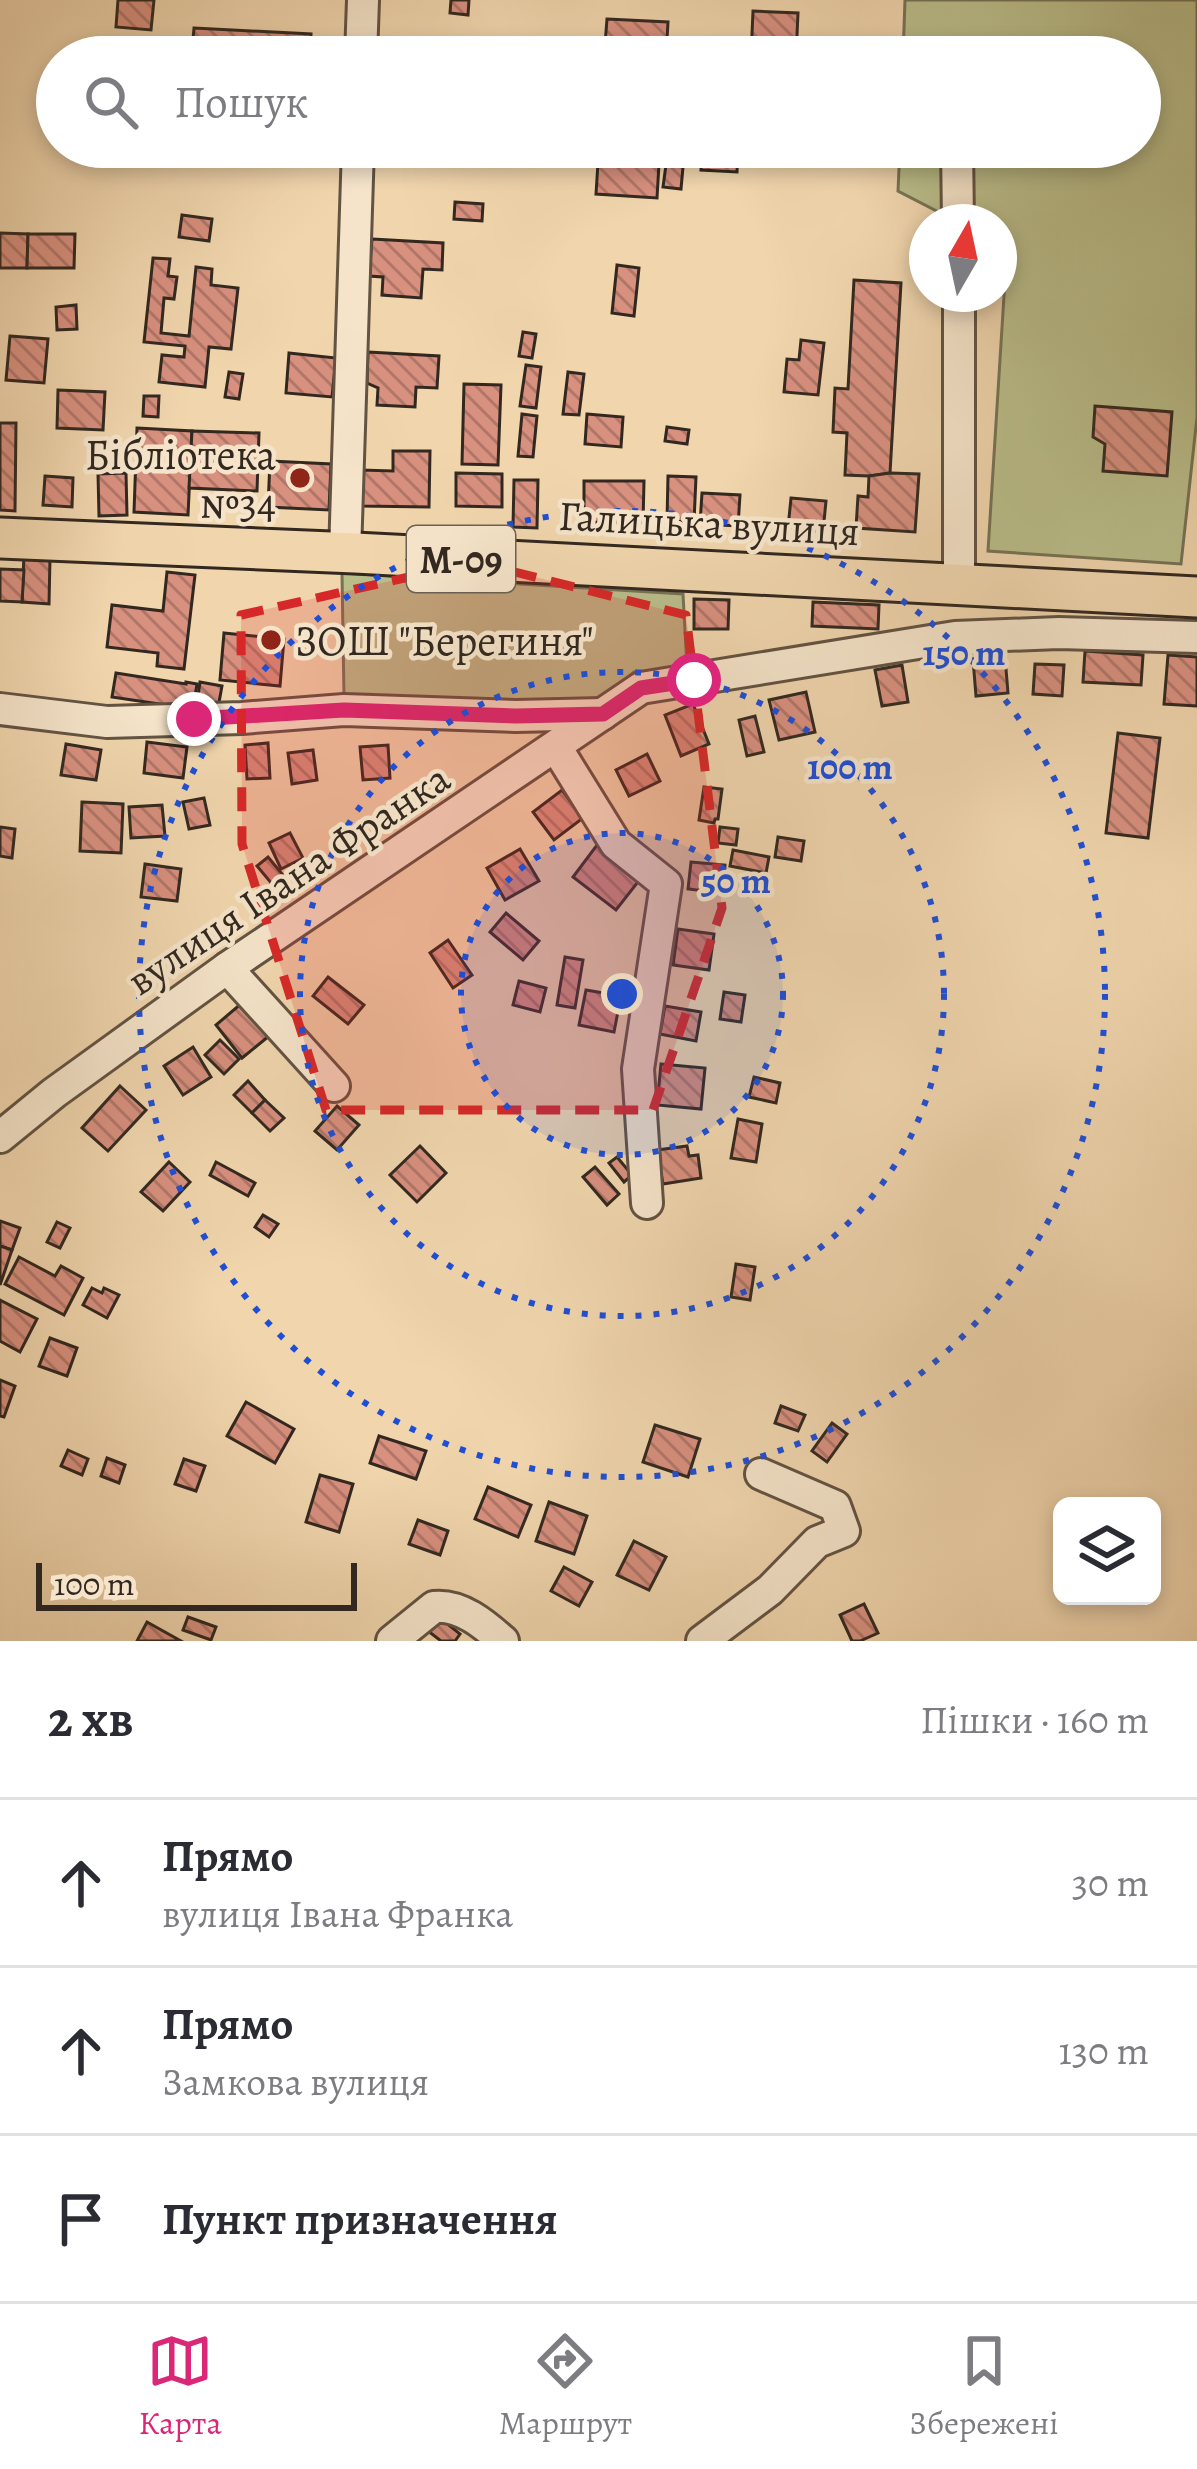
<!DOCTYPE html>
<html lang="uk">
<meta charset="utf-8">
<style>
:root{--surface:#fff;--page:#f2f2f3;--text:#2b2b33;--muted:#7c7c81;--line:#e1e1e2;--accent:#db2777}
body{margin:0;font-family:Alegreya,serif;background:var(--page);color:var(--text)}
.controls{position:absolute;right:36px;bottom:36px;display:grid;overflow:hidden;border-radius:18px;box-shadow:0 6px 18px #0003}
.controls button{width:108px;height:108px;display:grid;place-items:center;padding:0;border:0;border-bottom:3px solid var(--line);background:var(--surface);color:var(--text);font:60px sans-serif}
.compass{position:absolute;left:909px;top:204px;width:108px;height:108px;border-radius:50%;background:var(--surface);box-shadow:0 6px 18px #0003;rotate:9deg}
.scale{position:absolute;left:36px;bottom:30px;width:321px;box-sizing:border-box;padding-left:12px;border:6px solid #322820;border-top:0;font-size:33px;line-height:42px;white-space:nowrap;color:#322820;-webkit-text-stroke:9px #f5e4ca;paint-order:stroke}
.stop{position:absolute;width:36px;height:36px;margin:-27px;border:9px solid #db2777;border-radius:50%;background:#fff}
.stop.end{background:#db2777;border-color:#fff;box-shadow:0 3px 12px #0008}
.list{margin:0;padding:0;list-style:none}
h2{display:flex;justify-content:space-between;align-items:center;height:156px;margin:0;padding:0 48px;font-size:51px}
h2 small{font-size:39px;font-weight:400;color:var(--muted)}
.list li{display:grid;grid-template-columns:78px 1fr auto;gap:36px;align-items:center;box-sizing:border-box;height:168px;padding:0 48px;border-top:3px solid var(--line)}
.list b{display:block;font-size:45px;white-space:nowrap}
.list p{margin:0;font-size:39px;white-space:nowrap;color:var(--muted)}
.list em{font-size:39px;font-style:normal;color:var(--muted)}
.icon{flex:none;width:66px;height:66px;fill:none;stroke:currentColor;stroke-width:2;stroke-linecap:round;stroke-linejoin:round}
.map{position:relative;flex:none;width:1197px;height:1641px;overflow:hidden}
.search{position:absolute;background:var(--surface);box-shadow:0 6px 18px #0003;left:36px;right:36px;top:36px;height:132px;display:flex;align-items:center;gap:30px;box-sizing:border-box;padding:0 42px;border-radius:66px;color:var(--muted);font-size:45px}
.sheet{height:660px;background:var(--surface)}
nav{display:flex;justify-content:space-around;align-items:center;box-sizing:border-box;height:168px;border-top:3px solid var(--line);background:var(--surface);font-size:33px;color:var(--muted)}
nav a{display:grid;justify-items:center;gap:6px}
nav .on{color:var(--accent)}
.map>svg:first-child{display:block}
</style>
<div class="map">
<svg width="1197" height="1641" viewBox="0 0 1197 1641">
<defs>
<pattern id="building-back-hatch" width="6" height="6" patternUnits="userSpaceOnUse" patternTransform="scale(3)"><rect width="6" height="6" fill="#d8907f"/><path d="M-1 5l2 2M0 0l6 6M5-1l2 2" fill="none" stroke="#b07668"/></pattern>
</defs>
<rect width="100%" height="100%" fill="#f0d5ad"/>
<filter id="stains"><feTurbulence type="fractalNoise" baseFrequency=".00167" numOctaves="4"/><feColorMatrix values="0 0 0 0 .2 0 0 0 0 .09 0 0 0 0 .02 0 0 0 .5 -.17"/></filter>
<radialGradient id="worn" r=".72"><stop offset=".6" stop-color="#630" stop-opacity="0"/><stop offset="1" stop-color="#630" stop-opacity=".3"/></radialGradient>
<g fill="#b9bd8a" stroke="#767255" stroke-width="3">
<path d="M905 0H1197V417L1181 564 988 551 1007 248 999 244V222H958L898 191 900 147H1140V57H903Z"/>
<path d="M342 573 683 594 687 668 634 672 599 704 344 697Z"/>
</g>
<g fill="url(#building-back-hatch)" stroke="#322820" stroke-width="3">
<path d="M118 0H154L151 30 116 27Z"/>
<path d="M451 0H469L468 15 450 13Z"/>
<path d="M753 11 798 13 796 57H751Z"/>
<path d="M607 19 668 22 666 57H604Z"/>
<path d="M194 28 311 34 310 56 192 50Z"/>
<path d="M449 147H505L504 158 449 156Z"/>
<path d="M599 147H660L657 198 596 194Z"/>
<path d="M702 147H738L737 172 701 170Z"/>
<path d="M666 165 683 167 681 189 663 187Z"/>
<path d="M455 202 483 204 482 221 454 219Z"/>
<path d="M182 215 212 219 209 241 179 237Z"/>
<path d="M0 233 28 234 27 268H0Z"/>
<path d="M28 234H75L74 268H27Z"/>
<path d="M372 239 443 243 442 270 423 269 421 298 382 295 383 277 369 276Z"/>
<path d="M153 258 170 259 168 276 177 277 174 299 164 298 161 333 189 336 196 267 212 269 211 285 238 288 231 349 209 347 205 387 159 382 162 355 184 357 185 346 144 342Z"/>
<path d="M617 265 639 268 634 316 612 313Z"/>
<path d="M854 280 901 283 890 473 869 476 845 475 847 433 833 432 835 388 848 389Z"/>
<path d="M76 305 77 329 57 330 56 307Z"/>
<path d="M523 332 536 334 532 358 519 356Z"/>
<path d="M10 336 48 339 44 383 6 380Z"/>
<path d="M801 340 824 343 818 395 784 392 787 359 799 360Z"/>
<path d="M368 352 439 356 437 388 416 387 415 407 377 405 378 388 367 383Z"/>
<path d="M289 353 336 358 332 397 286 393Z"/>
<path d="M526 365 541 367 536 408 520 406Z"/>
<path d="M229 372 243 374 239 399 225 397Z"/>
<path d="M568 372 584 374 579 415 563 414Z"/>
<path d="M464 384 501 385 498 465 462 464Z"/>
<path d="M58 390 105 392 103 430 57 428Z"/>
<path d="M144 396H159L158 417 143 416Z"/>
<path d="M1095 406 1172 412 1167 476 1103 471 1105 444 1093 437Z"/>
<path d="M522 414 537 416 533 457 518 456Z"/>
<path d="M587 414 623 417 621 447 585 444Z"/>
<path d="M0 423H16L15 511 0 510Z"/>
<path d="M667 427 689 430 687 444 665 441Z"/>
<path d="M137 428 192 431 188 515 134 512Z"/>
<path d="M192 431 259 433 257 491 189 488Z"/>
<path d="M393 451H430L429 507 361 506V470L393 471Z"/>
<path d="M270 461 331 464 329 510 268 507Z"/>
<path d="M126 473 127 515 99 516 98 474Z"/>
<path d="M456 473 502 474V507L456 506Z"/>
<path d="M890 473 919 474 915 532 856 528 858 496 868 497 869 476Z"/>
<path d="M45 476 73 478 72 507 43 505Z"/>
<path d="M668 476 696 477 694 522 667 521Z"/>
<path d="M514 480H538L537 528 513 527Z"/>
<path d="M584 481H644L643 523 584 522Z"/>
<path d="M702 493 740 495 738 526 700 524Z"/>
<path d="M791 498 826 501 823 532 788 528Z"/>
<path d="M24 554 50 558 49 604 22 602Z"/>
<path d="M0 569 24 570 22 602 0 601Z"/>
<path d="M167 572 195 575 184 669 157 666 158 653 107 647 112 605 163 611Z"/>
<path d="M694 599 729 600 728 629H694Z"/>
<path d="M813 602 879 605 878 629 812 626Z"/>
<path d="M224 633 284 639 280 686 220 680Z"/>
<path d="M1085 651 1143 655 1141 685 1083 682Z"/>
<path d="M1168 655 1197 657V706L1164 704Z"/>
<path d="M1005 657 1008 693 976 696 973 659Z"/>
<path d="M1035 664 1064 665 1062 696 1033 694Z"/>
<path d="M902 665 908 702 882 706 875 670Z"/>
<path d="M116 673 186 684V682L197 684 193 709 112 697Z"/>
<path d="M200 682 222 686 217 713 196 710Z"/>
<path d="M806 692 815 732 779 740 769 700Z"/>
<path d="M693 704 709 744 681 756 665 715Z"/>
<path d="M755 716 764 752 747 756 739 720Z"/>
<path d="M1118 733 1160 738 1148 838 1106 833Z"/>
<path d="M147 742 187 747 183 778 144 773Z"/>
<path d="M268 743 270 778 247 779 245 745Z"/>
<path d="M66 744 101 750 96 780 61 775Z"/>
<path d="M388 745 390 778 363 780 360 747Z"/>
<path d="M313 750 317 780 292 784 288 753Z"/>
<path d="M647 754 660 781 629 796 616 770Z"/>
<path d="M704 787 722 789 718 819H715L714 823 699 820Z"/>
<path d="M562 790 583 818 554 840 533 812Z"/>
<path d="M204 798 210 825 189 829 183 802Z"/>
<path d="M82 802 123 804 121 853 80 851Z"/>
<path d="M162 805 165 836 131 838 129 807Z"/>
<path d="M0 827 15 829 12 858 0 856Z"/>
<path d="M720 827 738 829 736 845 718 843Z"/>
<path d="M290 833 303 858 281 869 269 843Z"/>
<path d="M778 837 804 841 801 861 775 857Z"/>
<path d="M597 845 641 878 616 910 573 877Z"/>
<path d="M520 849 539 881 505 900 487 868Z"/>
<path d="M733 850 769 857 766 873 730 866Z"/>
<path d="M268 857 283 875 272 884 257 866Z"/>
<path d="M691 862 725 865 723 893 688 889Z"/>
<path d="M145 864 181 869 177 901 141 897Z"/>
<path d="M506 913 539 941 523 960 490 932Z"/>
<path d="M678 929 714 934 709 970 673 965Z"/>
<path d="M448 940 472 975 453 988 430 953Z"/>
<path d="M565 957 583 960 575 1008 557 1005Z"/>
<path d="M328 977 364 1005 348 1024 313 996Z"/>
<path d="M519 981 546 988 540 1012 513 1005Z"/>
<path d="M586 990 621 996 614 1032 579 1025Z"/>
<path d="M724 992 745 995 741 1022 720 1019Z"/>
<path d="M242 1003 269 1036 242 1058 216 1025Z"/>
<path d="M665 1006 701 1012 696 1041 660 1034Z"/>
<path d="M220 1040 239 1059 224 1074 205 1055Z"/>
<path d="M193 1047 211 1077 183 1095 164 1066Z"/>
<path d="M661 1064 705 1068 701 1109 657 1105Z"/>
<path d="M754 1077 780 1083 776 1103 749 1097Z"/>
<path d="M248 1081 265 1100 252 1113 234 1095Z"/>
<path d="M120 1086 146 1110 108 1151 82 1128Z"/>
<path d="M265 1100 284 1118 270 1131 252 1113Z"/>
<path d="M337 1106 359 1125 337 1150 315 1131Z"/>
<path d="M738 1119 762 1124 756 1162 731 1158Z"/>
<path d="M420 1146 446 1173 417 1202 390 1175Z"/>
<path d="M687 1146 689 1156 698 1155 701 1178 663 1184 657 1150Z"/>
<path d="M617 1157 632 1175 624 1182 609 1163Z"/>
<path d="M169 1162 190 1182 163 1211 141 1192Z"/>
<path d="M216 1162 255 1183 248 1196 210 1175Z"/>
<path d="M595 1167 619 1194 607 1205 583 1177Z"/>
<path d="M263 1215 278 1224 269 1237 255 1227Z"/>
<path d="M0 1221 20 1228 12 1250 0 1246Z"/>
<path d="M57 1222 70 1228 60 1248 47 1242Z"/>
<path d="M0 1246 12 1250 0 1285Z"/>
<path d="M19 1257 55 1276 61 1266 83 1278 64 1315 5 1284Z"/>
<path d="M736 1264 755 1267 750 1300 731 1297Z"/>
<path d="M92 1288 102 1293 104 1288 119 1295 107 1318 83 1305Z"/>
<path d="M0 1300 37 1319 20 1352 0 1341Z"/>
<path d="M50 1338 77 1348 67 1376 39 1366Z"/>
<path d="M0 1380 15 1386 4 1417 0 1416Z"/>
<path d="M246 1402 294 1429 275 1463 227 1436Z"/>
<path d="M781 1406 805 1415 798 1431 775 1423Z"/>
<path d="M832 1423 847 1434 827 1462 812 1451Z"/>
<path d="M655 1425 700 1439 688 1477 643 1462Z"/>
<path d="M379 1436 426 1451 416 1479 370 1463Z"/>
<path d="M68 1450 88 1459 82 1475 61 1466Z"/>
<path d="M107 1458 125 1465 119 1483 101 1476Z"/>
<path d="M184 1459 205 1466 196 1491 175 1484Z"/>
<path d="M320 1475 353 1484 339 1532 306 1522Z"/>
<path d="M488 1487 531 1505 518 1537 475 1519Z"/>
<path d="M549 1502 587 1516 574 1554 536 1541Z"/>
<path d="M418 1520 448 1531 440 1555 409 1544Z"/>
<path d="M634 1541 666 1557 649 1590 617 1575Z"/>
<path d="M564 1567 592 1582 579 1606 551 1591Z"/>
<path d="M864 1604 878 1633 860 1641H852L840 1615Z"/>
<path d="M188 1617 216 1627 211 1640 183 1630Z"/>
<path d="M439 1617 460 1634 455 1641H441L428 1631Z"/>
<path d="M147 1622 181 1641H137Z"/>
</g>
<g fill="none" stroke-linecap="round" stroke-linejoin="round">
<g stroke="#625343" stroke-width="36">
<g id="minor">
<path d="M361 57 363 0"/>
<path d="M957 147 958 222"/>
<path d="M345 553 358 147"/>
<path d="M959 584V294"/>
<path d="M0 709 107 722 242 718 344 710 516 716 603 714"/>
<path d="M556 747 616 844 666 884 638 1069 647 1203"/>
<path d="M227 968 334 1086"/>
<path d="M0 1137 54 1093 227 968 641 688 955 637 1059 633 1197 637"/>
<path d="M392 1641 434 1607C460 1604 484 1624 503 1641"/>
<path d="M702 1641 770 1590 817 1542 844 1531 835 1506 761 1474"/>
</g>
</g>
<g stroke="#322820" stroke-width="45">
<path id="major" d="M0 538 355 553 1197 597"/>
</g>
<use href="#minor" stroke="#f5e4ca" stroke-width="30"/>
<use href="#major" stroke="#f0d5ad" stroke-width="39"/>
</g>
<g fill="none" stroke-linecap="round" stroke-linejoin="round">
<path stroke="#db2777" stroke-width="15" d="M194 719 344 710 516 716 603 714 641 688 694 680"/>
</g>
<path fill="#d62828" fill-opacity="0.2" stroke="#d62828" stroke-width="9" stroke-dasharray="24 15" stroke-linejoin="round" d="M475 562 686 615 722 908 653 1110H326L242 844 241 615Z"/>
<circle cx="622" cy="994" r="161" fill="#1d4ed8" fill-opacity=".12"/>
<g fill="none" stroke="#1d4ed8" stroke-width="6" stroke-dasharray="6 12">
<circle cx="622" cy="994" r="161"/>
<circle cx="622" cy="994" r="322"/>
<circle cx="622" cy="994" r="483"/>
</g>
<g fill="#8f2418" stroke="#f5e4ca" stroke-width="4.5">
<circle cx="300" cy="478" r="12"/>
<circle cx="271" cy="640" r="12"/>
</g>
<g text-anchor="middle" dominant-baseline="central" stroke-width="9" stroke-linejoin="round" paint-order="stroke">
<rect fill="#f5e4ca" stroke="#6c6053" stroke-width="3" x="407" y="526" width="108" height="66" rx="9"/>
<g font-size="39" font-weight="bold" fill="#322820">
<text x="461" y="559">М-09</text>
</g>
<g font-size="42" fill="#322820" stroke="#f5e4ca" text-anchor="end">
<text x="276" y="454">Бібліотека<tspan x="276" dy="48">№34</tspan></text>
<text x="295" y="640" text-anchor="start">ЗОШ "Берегиня"</text>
</g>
<g font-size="42" fill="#322820" stroke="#f5e4ca">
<text transform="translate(709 523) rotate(3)">Галицька вулиця</text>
<text transform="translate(288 879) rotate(-34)">вулиця Івана Франка</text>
</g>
</g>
<circle cx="622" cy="994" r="18" fill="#1d4ed8" stroke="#f5e4ca" stroke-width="6"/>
<g font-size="36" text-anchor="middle" font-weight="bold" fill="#1d4ed8" stroke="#f5e4ca" stroke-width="9" stroke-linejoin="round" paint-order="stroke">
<text x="964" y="665">150 m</text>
<text x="850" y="779">100 m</text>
<text x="736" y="893">50 m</text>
</g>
<rect width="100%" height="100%" filter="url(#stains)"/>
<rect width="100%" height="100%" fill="url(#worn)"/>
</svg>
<div class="controls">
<button><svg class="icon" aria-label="layers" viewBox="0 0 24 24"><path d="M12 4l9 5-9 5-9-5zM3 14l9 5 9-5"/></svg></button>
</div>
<svg class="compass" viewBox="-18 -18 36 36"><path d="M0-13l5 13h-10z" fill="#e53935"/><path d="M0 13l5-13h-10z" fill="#7c7c81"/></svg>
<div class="scale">100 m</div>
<div class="stop" style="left:694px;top:680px"></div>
<div class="stop end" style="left:194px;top:719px"></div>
<div class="search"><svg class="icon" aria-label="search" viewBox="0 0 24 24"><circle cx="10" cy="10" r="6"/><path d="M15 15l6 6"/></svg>Пошук</div>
</div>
<section class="sheet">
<h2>2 хв<small>Пішки · 160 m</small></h2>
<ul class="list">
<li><svg class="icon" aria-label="ahead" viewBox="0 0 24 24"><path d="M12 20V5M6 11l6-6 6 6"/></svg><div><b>Прямо</b><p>вулиця Івана Франка</p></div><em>30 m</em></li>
<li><svg class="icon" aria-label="ahead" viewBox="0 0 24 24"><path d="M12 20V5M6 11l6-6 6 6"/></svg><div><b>Прямо</b><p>Замкова вулиця</p></div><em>130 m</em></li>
<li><svg class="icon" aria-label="arrive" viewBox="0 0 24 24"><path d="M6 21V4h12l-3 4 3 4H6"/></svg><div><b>Пункт призначення</b></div></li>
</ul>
</section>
<nav>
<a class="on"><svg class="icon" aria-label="map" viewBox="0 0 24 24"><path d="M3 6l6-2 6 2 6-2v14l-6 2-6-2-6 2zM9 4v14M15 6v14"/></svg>Карта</a>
<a><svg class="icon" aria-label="directions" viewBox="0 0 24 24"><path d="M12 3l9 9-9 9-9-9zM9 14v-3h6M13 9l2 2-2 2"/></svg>Маршрут</a>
<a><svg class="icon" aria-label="saved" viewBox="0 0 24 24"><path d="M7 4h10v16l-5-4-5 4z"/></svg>Збережені</a>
</nav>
